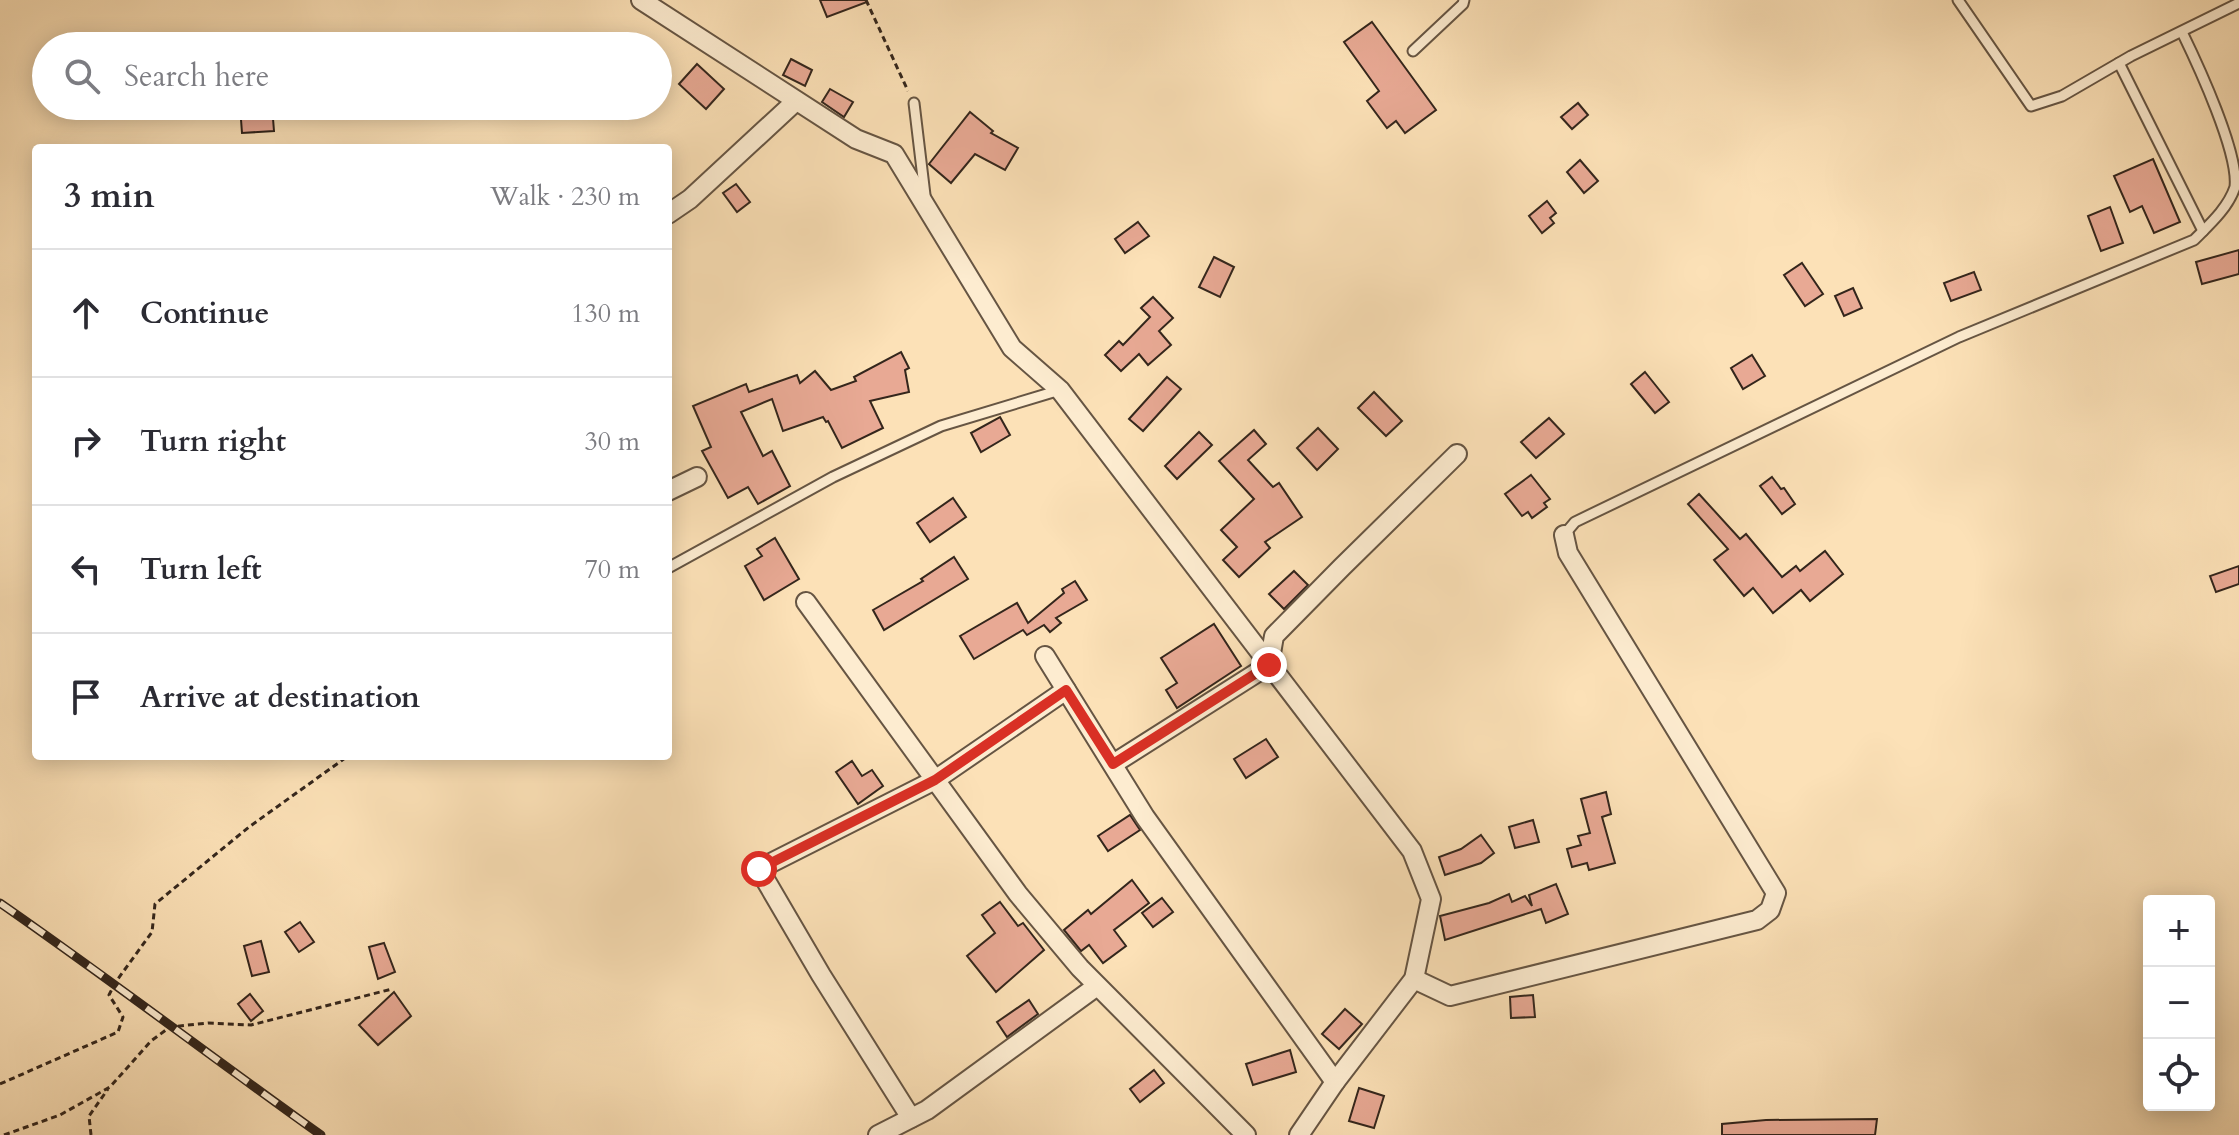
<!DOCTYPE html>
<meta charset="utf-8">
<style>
:root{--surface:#fff;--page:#f7f7f7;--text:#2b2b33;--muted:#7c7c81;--line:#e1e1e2}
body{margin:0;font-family:Cardo,serif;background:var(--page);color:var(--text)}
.controls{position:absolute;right:24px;bottom:24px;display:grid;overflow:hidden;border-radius:8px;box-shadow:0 4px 20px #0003}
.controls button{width:72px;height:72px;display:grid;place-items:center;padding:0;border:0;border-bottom:2px solid var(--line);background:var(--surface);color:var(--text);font:40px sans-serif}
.stop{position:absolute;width:24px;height:24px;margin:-18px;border:6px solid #d93025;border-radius:50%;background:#fff}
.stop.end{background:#d93025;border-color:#fff;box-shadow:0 2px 8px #0008}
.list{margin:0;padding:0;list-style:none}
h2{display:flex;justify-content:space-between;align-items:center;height:104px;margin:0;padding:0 32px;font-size:34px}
h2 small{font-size:26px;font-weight:400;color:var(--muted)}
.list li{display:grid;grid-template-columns:52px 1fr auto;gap:24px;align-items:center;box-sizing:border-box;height:128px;padding:0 32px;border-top:2px solid var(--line)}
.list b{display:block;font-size:30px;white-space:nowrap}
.list em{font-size:26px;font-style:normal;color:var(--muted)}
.icon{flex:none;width:44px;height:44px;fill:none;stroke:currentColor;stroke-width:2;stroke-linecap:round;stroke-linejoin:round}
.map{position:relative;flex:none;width:2239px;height:1135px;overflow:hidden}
.search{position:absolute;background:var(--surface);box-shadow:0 4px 20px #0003;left:32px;top:32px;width:640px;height:88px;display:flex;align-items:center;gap:20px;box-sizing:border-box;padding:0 28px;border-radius:44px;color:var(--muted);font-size:30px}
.panel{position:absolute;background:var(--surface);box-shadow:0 4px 20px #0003;left:32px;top:144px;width:640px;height:616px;border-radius:8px}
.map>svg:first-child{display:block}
</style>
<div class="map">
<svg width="2239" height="1135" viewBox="0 0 2239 1135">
<rect width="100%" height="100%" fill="#fce1b7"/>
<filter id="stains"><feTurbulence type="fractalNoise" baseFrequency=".0025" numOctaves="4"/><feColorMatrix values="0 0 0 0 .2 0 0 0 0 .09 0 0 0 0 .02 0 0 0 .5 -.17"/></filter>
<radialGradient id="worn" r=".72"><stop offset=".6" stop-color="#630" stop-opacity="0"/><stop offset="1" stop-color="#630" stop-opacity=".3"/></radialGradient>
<g fill="#e8a994" stroke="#34261c" stroke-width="2">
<path d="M820 0H866L867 2 827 17Z"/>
<path d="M1372 22 1436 110 1405 133 1396 121 1387 128 1367 101 1379 91 1344 42Z"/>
<path d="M791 59 812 70 805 86 783 75Z"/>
<path d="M697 64 724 89 706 109 679 84Z"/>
<path d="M830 89 853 102 844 117 822 102Z"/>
<path d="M1578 103 1588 115 1572 129 1561 117Z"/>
<path d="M240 106H272L274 131 242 133Z"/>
<path d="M970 112 993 131 991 133 1018 148 1005 170 975 154 951 183 929 164Z"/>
<path d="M2153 159 2180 222 2154 233 2142 206 2130 212 2114 176Z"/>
<path d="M1580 160 1598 181 1584 193 1567 172Z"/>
<path d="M736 184 750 202 737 212 723 193Z"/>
<path d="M1547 201 1556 213 1550 218 1554 223 1542 233 1529 216Z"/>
<path d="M2110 207 2123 243 2101 251 2088 216Z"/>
<path d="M1138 222 1149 236 1125 253 1115 239Z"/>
<path d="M2239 250V274L2202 284 2196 262Z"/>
<path d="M1214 257 1234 267 1220 297 1199 287Z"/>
<path d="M1802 263 1823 294 1805 306 1784 275Z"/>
<path d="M1974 272 1981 290 1951 301 1944 283Z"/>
<path d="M1853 288 1862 308 1844 316 1835 296Z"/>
<path d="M1153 297 1173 318 1159 331 1171 345 1148 365 1139 354 1121 371 1105 355 1119 341 1123 345 1150 317 1141 308Z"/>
<path d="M901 352 909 368 905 370 909 392 870 401 883 428 842 448 828 421 826 422 823 417 783 431 772 399 741 412 763 456 772 451 790 486 758 504 748 487 728 498 702 451 711 447 693 406 746 384 749 392 797 375 800 383 815 371 831 390 856 381 854 377Z"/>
<path d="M1752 355 1765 376 1743 389 1731 368Z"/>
<path d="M1645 372 1669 402 1655 413 1631 384Z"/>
<path d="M1167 377 1181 389 1143 431 1129 419Z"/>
<path d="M1374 392 1402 421 1386 436 1358 408Z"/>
<path d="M1000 417 1010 435 981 452 971 433Z"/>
<path d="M1549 418 1564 434 1536 458 1521 442Z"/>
<path d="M1318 428 1338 449 1317 470 1297 448Z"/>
<path d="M1254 430 1266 444 1248 460 1273 487 1279 483 1302 517 1265 542 1270 548 1239 577 1223 560 1237 547 1221 530 1254 499 1219 461Z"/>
<path d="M1199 432 1212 445 1177 479 1165 466Z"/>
<path d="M1531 475 1550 499 1544 503 1547 507 1532 518 1528 512 1522 516 1505 494Z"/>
<path d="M1772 477 1781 489 1784 488 1795 504 1782 514 1760 486Z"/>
<path d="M1699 494 1740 539 1746 534 1782 577 1796 566 1800 571 1825 551 1843 574 1810 601 1801 590 1773 613 1753 588 1744 596 1714 560 1728 549 1688 504Z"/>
<path d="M953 498 966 517 930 542 917 523Z"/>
<path d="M775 538 799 579 764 600 745 566 762 556 757 549Z"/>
<path d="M954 557 968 579 884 630 873 610 923 581 921 579Z"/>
<path d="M2239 566V584L2216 592 2210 576Z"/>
<path d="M1294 571 1308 585 1284 609 1269 594Z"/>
<path d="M1075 581 1087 600 1056 618 1061 623 1050 632 1044 625 1027 635 1023 630 974 659 960 636 1017 603 1028 623 1064 593 1062 589Z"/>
<path d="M1214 624 1241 666 1177 708 1166 690 1177 683 1161 658Z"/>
<path d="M1266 739 1278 757 1246 778 1234 759Z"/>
<path d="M852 761 862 776 872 770 883 786 858 804 836 772Z"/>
<path d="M1606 792 1611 814 1602 817 1615 863 1589 870 1587 863 1572 867 1567 849 1581 845 1578 836 1590 833 1581 799Z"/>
<path d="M1130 815 1140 830 1108 851 1098 836Z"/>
<path d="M1533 820 1539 842 1515 848 1509 827Z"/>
<path d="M1481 835 1494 853 1481 863 1445 875 1439 857 1461 849Z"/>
<path d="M1132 880 1149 903 1114 930 1126 946 1103 963 1089 945 1081 951 1064 930 1088 910 1091 914Z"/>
<path d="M1556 884 1568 914 1546 923 1541 909 1445 940 1440 916 1489 903 1509 894 1512 902 1525 896 1532 906 1529 895Z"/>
<path d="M1162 898 1173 912 1153 927 1142 913Z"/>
<path d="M1000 902 1018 926 1023 923 1044 950 996 992 967 956 995 933 982 915Z"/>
<path d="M300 922 314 942 299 952 285 932Z"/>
<path d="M261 941 269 972 252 976 244 946Z"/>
<path d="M384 943 395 972 378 979 369 947Z"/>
<path d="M394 992 411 1016 378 1045 359 1025Z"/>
<path d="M250 994 263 1011 251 1021 238 1004Z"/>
<path d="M1533 995 1535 1017 1511 1018 1510 997Z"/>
<path d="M1029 1000 1038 1014 1007 1037 997 1022Z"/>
<path d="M1345 1009 1362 1024 1339 1049 1322 1034Z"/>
<path d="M1290 1050 1296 1072 1253 1085 1246 1064Z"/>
<path d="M1154 1070 1164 1083 1140 1102 1130 1089Z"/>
<path d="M1359 1088 1384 1096 1374 1128 1349 1121Z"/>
<path d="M1877 1119 1875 1135H1722V1124L1766 1120Z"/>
</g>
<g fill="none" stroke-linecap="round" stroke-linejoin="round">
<g stroke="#665543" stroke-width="13">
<g id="service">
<path d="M1958 0 2031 106 2062 96 2131 56 2239 3"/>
<path d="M1413 51 1463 4 1464 0"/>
<path d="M2119 63 2203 231"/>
<path d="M914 103 925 195"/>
<path d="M1564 535 1575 522 1959 337 2194 240C2210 224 2228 208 2235 187 2239 153 2198 65 2182 32"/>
<path d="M668 568 833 477 941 426 1060 390"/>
</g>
</g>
<g stroke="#665543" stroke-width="22">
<g id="minor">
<path d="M641 0 856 139 894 154 1012 348 1060 390 1412 851 1431 899 1414 979 1335 1082 1299 1135"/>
<path d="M668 214 690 199 796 101"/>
<path d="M668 491 697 477"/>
<path d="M806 602 1018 894 1080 968 1246 1135"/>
<path d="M1045 656 1145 817 1335 1082"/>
<path d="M1113 764 1269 665 1274 636 1342 567 1457 454"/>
<path d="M1414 979 1450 996 1757 920 1770 910 1776 893 1568 553 1564 535"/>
<path d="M911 1118 821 975 759 869 935 780 1066 690"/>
<path d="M878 1135 927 1110 1097 986"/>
</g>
</g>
<g stroke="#34261c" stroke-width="3" stroke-dasharray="6 4" stroke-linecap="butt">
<path d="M866 0 908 91"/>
<path d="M0 1084 118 1032 123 1017 109 995 115 983 152 932 155 904 249 827 348 756"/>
<path d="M4 1135 60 1115 110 1087 151 1041 170 1027 208 1023 251 1025 392 989"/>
<path d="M91 1135 89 1116 108 1089"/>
</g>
<use href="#service" stroke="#fdecd0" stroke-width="9"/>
<use href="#minor" stroke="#fdecd0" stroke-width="18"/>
<g stroke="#34261c" stroke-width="9">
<path id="rail" d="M0 903C108 978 213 1058 321 1135"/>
</g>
<use href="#rail" stroke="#fdecd0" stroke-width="6" stroke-dasharray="18" stroke-linecap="butt"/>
</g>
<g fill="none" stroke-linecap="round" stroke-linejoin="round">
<path stroke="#d93025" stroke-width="10" d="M759 869 935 780 1066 690 1113 764 1269 665"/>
</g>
<rect width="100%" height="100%" filter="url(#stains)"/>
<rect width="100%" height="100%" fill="url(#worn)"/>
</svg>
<div class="controls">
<button>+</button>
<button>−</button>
<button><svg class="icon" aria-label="locate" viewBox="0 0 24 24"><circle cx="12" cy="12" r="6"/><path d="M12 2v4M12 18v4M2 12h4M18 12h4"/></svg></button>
</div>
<div class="stop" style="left:759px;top:869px"></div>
<div class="stop end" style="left:1269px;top:665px"></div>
<div class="search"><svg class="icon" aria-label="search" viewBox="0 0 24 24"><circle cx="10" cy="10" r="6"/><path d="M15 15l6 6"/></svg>Search here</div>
<section class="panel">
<h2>3 min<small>Walk · 230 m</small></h2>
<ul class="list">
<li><svg class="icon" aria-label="ahead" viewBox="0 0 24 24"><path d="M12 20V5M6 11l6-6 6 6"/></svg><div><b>Continue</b></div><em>130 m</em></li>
<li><svg class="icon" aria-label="right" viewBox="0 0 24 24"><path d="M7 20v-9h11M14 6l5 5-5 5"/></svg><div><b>Turn right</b></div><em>30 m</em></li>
<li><svg class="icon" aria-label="left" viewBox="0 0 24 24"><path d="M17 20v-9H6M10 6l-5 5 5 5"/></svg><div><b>Turn left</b></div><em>70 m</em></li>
<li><svg class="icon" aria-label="arrive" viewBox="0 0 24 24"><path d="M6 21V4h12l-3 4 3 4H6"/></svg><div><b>Arrive at destination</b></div></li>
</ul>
</section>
</div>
